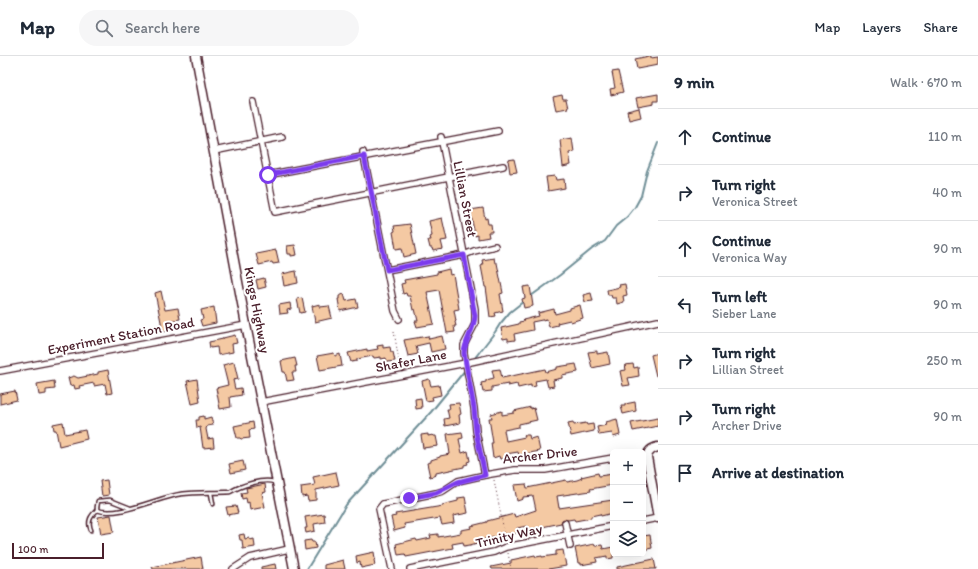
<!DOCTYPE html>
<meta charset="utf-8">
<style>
:root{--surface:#fff;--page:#f6f6f7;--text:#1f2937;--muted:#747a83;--line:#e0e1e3}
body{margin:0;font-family:Itim,sans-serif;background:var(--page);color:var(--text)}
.controls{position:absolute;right:12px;bottom:12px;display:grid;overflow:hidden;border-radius:6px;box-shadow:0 4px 16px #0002}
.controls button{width:36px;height:36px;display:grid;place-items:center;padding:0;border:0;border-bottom:1px solid var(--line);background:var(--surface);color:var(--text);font:20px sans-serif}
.scale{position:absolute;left:12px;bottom:10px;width:92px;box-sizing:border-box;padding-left:4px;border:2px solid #4a1f2b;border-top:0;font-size:11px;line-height:14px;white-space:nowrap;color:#4a1f2b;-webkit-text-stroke:3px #fff;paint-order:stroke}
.stop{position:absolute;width:12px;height:12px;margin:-9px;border:3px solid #7c3aed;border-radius:50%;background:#fff}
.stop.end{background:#7c3aed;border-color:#fff;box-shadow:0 1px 4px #0008}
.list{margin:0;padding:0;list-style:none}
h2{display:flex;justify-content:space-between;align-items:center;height:52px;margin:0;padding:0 16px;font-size:17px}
h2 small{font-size:13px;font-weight:400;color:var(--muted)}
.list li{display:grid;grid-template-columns:26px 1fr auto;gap:12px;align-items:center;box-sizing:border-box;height:56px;padding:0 16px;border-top:1px solid var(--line)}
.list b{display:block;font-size:15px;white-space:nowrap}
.list p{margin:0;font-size:13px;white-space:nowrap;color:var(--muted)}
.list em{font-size:13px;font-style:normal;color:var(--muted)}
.icon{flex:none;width:22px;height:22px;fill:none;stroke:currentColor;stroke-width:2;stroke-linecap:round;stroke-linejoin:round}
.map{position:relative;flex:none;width:658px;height:513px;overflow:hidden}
header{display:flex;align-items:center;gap:24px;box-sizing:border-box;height:56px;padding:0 20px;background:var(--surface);border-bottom:1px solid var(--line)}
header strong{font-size:19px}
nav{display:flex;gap:22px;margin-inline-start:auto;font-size:14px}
.search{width:280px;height:36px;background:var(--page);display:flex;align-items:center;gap:10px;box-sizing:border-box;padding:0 14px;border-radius:22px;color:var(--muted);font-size:15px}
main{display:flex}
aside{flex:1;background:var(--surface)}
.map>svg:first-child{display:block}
</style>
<header>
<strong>Map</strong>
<div class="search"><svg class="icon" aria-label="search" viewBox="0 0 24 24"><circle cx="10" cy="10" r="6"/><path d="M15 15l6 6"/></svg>Search here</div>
<nav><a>Map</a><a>Layers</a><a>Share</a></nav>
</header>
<main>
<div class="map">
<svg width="658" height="513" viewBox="0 0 658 513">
<rect width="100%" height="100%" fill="#fff"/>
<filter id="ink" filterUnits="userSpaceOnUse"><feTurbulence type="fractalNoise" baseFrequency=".025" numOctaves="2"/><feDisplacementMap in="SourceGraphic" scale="8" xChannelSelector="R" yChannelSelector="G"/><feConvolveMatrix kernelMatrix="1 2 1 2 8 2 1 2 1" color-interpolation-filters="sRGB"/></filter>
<g filter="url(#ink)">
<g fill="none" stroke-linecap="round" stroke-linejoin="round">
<g stroke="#6f8f97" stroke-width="2">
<path d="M531 240 560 219 592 193 605 185 616 170 627 161 635 151 641 140 647 115 658 87"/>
<path d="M474 303 495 276 500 268 510 256 524 245"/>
<path d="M307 513 346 449 431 356 466 313"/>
</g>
</g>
<g fill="#f4c9a3" stroke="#4a1f2b">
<path d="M649 0H651V2L658 1V9L637 13 635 3Z"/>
<path d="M618 15 623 36 611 39 610 33 615 32 612 16Z"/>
<path d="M658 38V45H654V48L638 51 636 42Z"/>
<path d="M562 39 563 43H566L568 52 556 54 553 41Z"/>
<path d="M639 52 641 61 629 64 627 55Z"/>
<path d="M572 82 574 96 569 97 571 109 563 111 560 84Z"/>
<path d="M514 103 517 116 510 117 508 104Z"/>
<path d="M555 120 556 124 564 123 565 132 548 135 546 121Z"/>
<path d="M483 152 485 163 487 162 488 168H491L492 176H488L489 181 478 183V179L475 180 470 154Z"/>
<path d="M442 162 447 184 441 185 443 193 433 195 432 192H430L428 184H431L430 181 432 180 429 165Z"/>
<path d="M410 168 416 198 404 201 402 192 396 193 393 176 395 175 394 170Z"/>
<path d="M295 189 297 199 291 200V198H288L287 190Z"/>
<path d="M276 194 279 207 273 208 272 206 259 209 256 198Z"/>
<path d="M494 202 495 207H497L503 237 500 238 503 255 495 257 496 260 490 261 486 231H485L481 210 483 209 482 204Z"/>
<path d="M449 213 450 219 453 218 459 253 454 254 456 265 455 266 456 270H454L455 276 447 277 439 234 427 236 434 268 417 271 415 265H418L415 253 413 254 410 240H407L406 237 403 238 401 228 405 227 404 224 437 218V216Z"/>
<path d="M296 215 298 227 284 230 282 218Z"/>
<path d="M264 222 266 231 258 233 256 224Z"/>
<path d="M625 228 627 239 623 240 624 246 617 248 616 242H612L611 239H608L607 234 620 231 619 229Z"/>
<path d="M530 230 533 250 524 252 522 243 525 242 523 231Z"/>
<path d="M161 235 165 254 178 252 180 263 167 265 168 275 162 276 161 266 155 237Z"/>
<path d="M591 237 593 245 585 246 583 239Z"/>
<path d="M344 238 346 245 356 243 358 251 340 255 338 243H339V240Z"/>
<path d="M302 242 305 256 300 257 297 243Z"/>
<path d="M290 247 291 253 287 254 288 257 280 258 279 249Z"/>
<path d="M320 248V251L329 250 332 262 315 266 312 250Z"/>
<path d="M580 249 583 262 571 266 570 264 557 267 558 269 549 271 547 263 532 266 533 274 514 278 515 284 508 285V282L503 283 501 272 519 268V266L524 265 523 264 539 260 538 257 554 253 555 258 570 254V252Z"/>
<path d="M214 251 216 267 202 270 200 264 203 263 201 254Z"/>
<path d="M235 279 237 287 232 288 233 296 218 299 217 291 210 292 209 286 223 283V282Z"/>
<path d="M428 280 429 283 442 280 445 293 431 296 429 287 416 290 418 298 408 300 404 284Z"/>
<path d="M383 289V292L390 291 391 296H393L395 305 387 306 386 302 381 303V301L374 302 373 300 357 303V305L351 306 348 297 367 293V295L378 293 377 290Z"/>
<path d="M597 295V298L608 296 610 308 592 312 588 296Z"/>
<path d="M334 297 335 300 340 298 342 310 320 314 317 300Z"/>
<path d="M658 297V320H656L651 299Z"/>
<path d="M295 302 297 310H295L296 316H292L294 324 287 325 285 316H283L281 305Z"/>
<path d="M234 306 238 323 233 324 235 333 241 332 242 339 230 341 231 351 220 353 216 332 228 329 223 309Z"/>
<path d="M576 308 578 316 562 319V322L553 324 554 330 548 331 546 323 535 325 536 330 531 331V329L518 332 517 328 508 330V328L492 331V335L483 336 481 327 486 326V324L494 322 492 314 500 313 502 322 545 313 546 316 557 313V311Z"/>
<path d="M633 308 634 312 638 311 639 320 628 322 630 329 623 330 620 315 626 314 625 309Z"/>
<path d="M108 314 112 337 107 338 105 328 94 330V327L79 330 80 332 75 333 74 329 70 330 68 322 74 320 78 322 98 318V316Z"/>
<path d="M197 323 200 346 192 348 187 325Z"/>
<path d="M429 323 431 330 439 329 441 339 432 341 433 344 426 345 422 325Z"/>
<path d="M54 325 55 333 46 334V338L39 339 37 328Z"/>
<path d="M15 335 17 344 0 348V338Z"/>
<path d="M421 342 422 352 416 353 415 343Z"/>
<path d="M635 346 636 355 623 358 621 350H625V348Z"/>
<path d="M459 347 461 358 459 359 460 367 445 370 444 363 449 362 447 353H450L449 348Z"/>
<path d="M531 351V353L534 352 537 364 519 368V371L504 374 506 385 525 381 524 379H529L530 383 537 381 540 395 519 399 518 396 506 398V402L500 403 499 400 493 402 491 387H493L489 362H492L491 358 502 355V359L514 357V355Z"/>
<path d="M204 360V363L211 361 213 369 207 370 206 373 208 383 213 382 214 391 203 392 200 371 197 372 196 364H199V361Z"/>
<path d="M658 362V370L633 375 631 367Z"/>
<path d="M617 363 620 379 613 381 612 377 599 379 597 371 607 369 606 366Z"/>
<path d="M63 366 65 378 85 374 87 383 59 390 56 374H54L53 368Z"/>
<path d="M253 366 254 373 249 374 250 382 241 383 240 382H237L234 370Z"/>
<path d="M573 366 574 369 586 367 587 369 593 368 594 375 571 380 568 367Z"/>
<path d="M462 376 463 382 459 383 462 397 468 395 470 405 467 406 468 408 464 409V411L436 417V419L430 421 427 407 431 406V404L440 401V400L450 398 447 378Z"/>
<path d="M428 378V380L433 379 434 380H436L438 390 423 392 421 379Z"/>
<path d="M243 405 245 414 231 417 229 408Z"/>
<path d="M336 416 339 429 316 434V444L308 445 307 440 302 441 301 431 315 429 313 421Z"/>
<path d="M598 417 599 420 613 418V429L590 433 591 435 557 440 559 452 613 444V457L601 460 600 458 591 460V462L575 465 574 463 568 464 564 463 562 464 561 467 528 474 527 470 517 472 518 477 497 479V481L484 483V485L470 489 464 490 463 486 452 488 453 492 406 501 405 498 398 499 396 488 416 483 417 485 431 482 430 479 438 478V481L461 477V474L472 472 471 470 487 466V465L514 458 515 461 536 454 533 440 523 441V443L517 445 514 429 526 428 527 432 566 424 567 426 577 424 582 422 581 421Z"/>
<path d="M107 424 109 439 102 440 100 425Z"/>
<path d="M265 428 266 436 262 437 265 451 250 454 249 446 247 447 246 442 242 443 241 437 247 436 246 432Z"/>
<path d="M465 441 468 457 453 460 454 467 442 469 440 462 404 468 405 472 394 475 391 461 396 460 395 458 443 450 442 449 458 445V442Z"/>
<path d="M236 450 238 457 228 459 226 451Z"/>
<path d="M324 458 325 466 314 468 315 475 306 477 305 472H307L305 461Z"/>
<path d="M111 459 114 476 101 478 98 461Z"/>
<path d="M244 478 245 483 249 482 250 484 254 483 255 491 243 493 242 484H240L239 479Z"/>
<path d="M650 479 652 492 643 494V480Z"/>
<path d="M311 484 312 486H315L316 492 305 494 304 485Z"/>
<path d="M594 488 595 490 602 489 603 493 613 491V502L607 503V500L596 502 597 506 581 509V507H578L575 492Z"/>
<path d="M563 494 566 510 549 513H492L491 511 511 507V504L535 499 536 501 542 500V501L556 499V495Z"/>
<path d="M374 496 375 503 374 504 375 509 361 512 360 506 357 507 356 500Z"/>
<path d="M201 501 203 513H153L152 511Z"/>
<path d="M654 503 656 513H617V511Z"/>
<path d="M343 504 345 513H324V509Z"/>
<path d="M275 508 276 513H261V511Z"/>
</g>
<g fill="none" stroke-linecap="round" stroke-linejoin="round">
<g stroke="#4a1f2b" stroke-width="5.5">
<g id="lane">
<path d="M211 437 213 448"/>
<path d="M130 452 110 444 98 445 97 451V454C118 462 159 441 181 438 197 436 213 437 230 436 240 430 263 422 274 426"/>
<path d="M91 474C87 465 91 460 97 454"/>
</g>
</g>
<g stroke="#4a1f2b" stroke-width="8">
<g id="street">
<path d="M253 46 275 156 503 110"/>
<path d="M441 81 475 253V268L464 289V297L474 352 476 375 485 419"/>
<path d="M214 95 282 81"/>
<path d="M363 96 395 255 399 263"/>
<path d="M267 119 498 75"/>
<path d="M387 214 464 199 474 195 495 190"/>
<path d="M0 315 246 269"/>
<path d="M261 346 466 307 658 265"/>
<path d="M643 465 658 462"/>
<path d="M565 467 570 490"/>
<path d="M233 513 250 502 289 493"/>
<path d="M392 513 379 453 383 448 436 437 443 435 458 425 485 419 515 414H545L613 402"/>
<path d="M410 513 494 496 506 491 613 470"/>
</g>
</g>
<g stroke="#4a1f2b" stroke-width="11">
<g id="secondary">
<path d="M196 0 246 269 294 513"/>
<path d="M658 391C653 392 648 395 647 401L658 462"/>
</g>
</g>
<g stroke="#4a1f2b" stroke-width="1" stroke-dasharray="1 3" stroke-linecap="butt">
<path d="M394 275 400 312"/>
<path d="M494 424 506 485"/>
<path d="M508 497 511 513"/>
</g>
<use href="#lane" stroke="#fff" stroke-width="2.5"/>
<use href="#street" stroke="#fff" stroke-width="5.5"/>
<use href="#secondary" stroke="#fff" stroke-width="8"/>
</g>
</g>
<g fill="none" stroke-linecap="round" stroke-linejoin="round" filter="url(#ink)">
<path stroke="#7c3aed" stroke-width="5" d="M268 119 364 100 387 214 464 199 475 260C474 274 465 284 464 297L474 352 476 376 485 419 458 426 436 437 409 442"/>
</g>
<g text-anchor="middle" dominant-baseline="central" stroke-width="4" stroke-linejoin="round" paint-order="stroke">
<g font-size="14" fill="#4a1f2b" stroke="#fff">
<text transform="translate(465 143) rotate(79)">Lillian Street</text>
<text transform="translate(257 254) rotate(79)">Kings Highway</text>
<text transform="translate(121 280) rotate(-11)">Experiment Station Road</text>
<text transform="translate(411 305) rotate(-11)">Shafer Lane</text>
<text transform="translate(540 399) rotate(-6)">Archer Drive</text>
<text transform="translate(509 480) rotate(-13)">Trinity Way</text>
</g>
</g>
</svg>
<div class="controls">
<button>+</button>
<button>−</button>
<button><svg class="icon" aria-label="layers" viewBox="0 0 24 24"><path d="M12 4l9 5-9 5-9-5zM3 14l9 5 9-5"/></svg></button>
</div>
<div class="scale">100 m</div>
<div class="stop" style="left:268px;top:119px"></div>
<div class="stop end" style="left:409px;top:442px"></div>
</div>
<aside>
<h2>9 min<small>Walk · 670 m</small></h2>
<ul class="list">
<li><svg class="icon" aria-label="ahead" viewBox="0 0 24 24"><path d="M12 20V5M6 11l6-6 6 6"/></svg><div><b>Continue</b></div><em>110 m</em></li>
<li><svg class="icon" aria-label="right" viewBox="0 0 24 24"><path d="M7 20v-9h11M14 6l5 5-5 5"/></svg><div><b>Turn right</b><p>Veronica Street</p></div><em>40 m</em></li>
<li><svg class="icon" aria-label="ahead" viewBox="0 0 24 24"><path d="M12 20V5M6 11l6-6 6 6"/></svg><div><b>Continue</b><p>Veronica Way</p></div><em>90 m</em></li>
<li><svg class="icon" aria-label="left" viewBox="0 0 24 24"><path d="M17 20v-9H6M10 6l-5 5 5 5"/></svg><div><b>Turn left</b><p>Sieber Lane</p></div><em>90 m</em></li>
<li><svg class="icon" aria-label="right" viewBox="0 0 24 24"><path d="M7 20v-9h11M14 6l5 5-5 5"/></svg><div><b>Turn right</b><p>Lillian Street</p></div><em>250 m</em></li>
<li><svg class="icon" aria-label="right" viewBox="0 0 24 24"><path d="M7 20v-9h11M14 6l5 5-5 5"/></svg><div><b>Turn right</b><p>Archer Drive</p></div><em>90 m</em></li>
<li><svg class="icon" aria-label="arrive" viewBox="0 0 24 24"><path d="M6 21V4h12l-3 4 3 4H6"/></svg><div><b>Arrive at destination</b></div></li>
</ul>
</aside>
</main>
